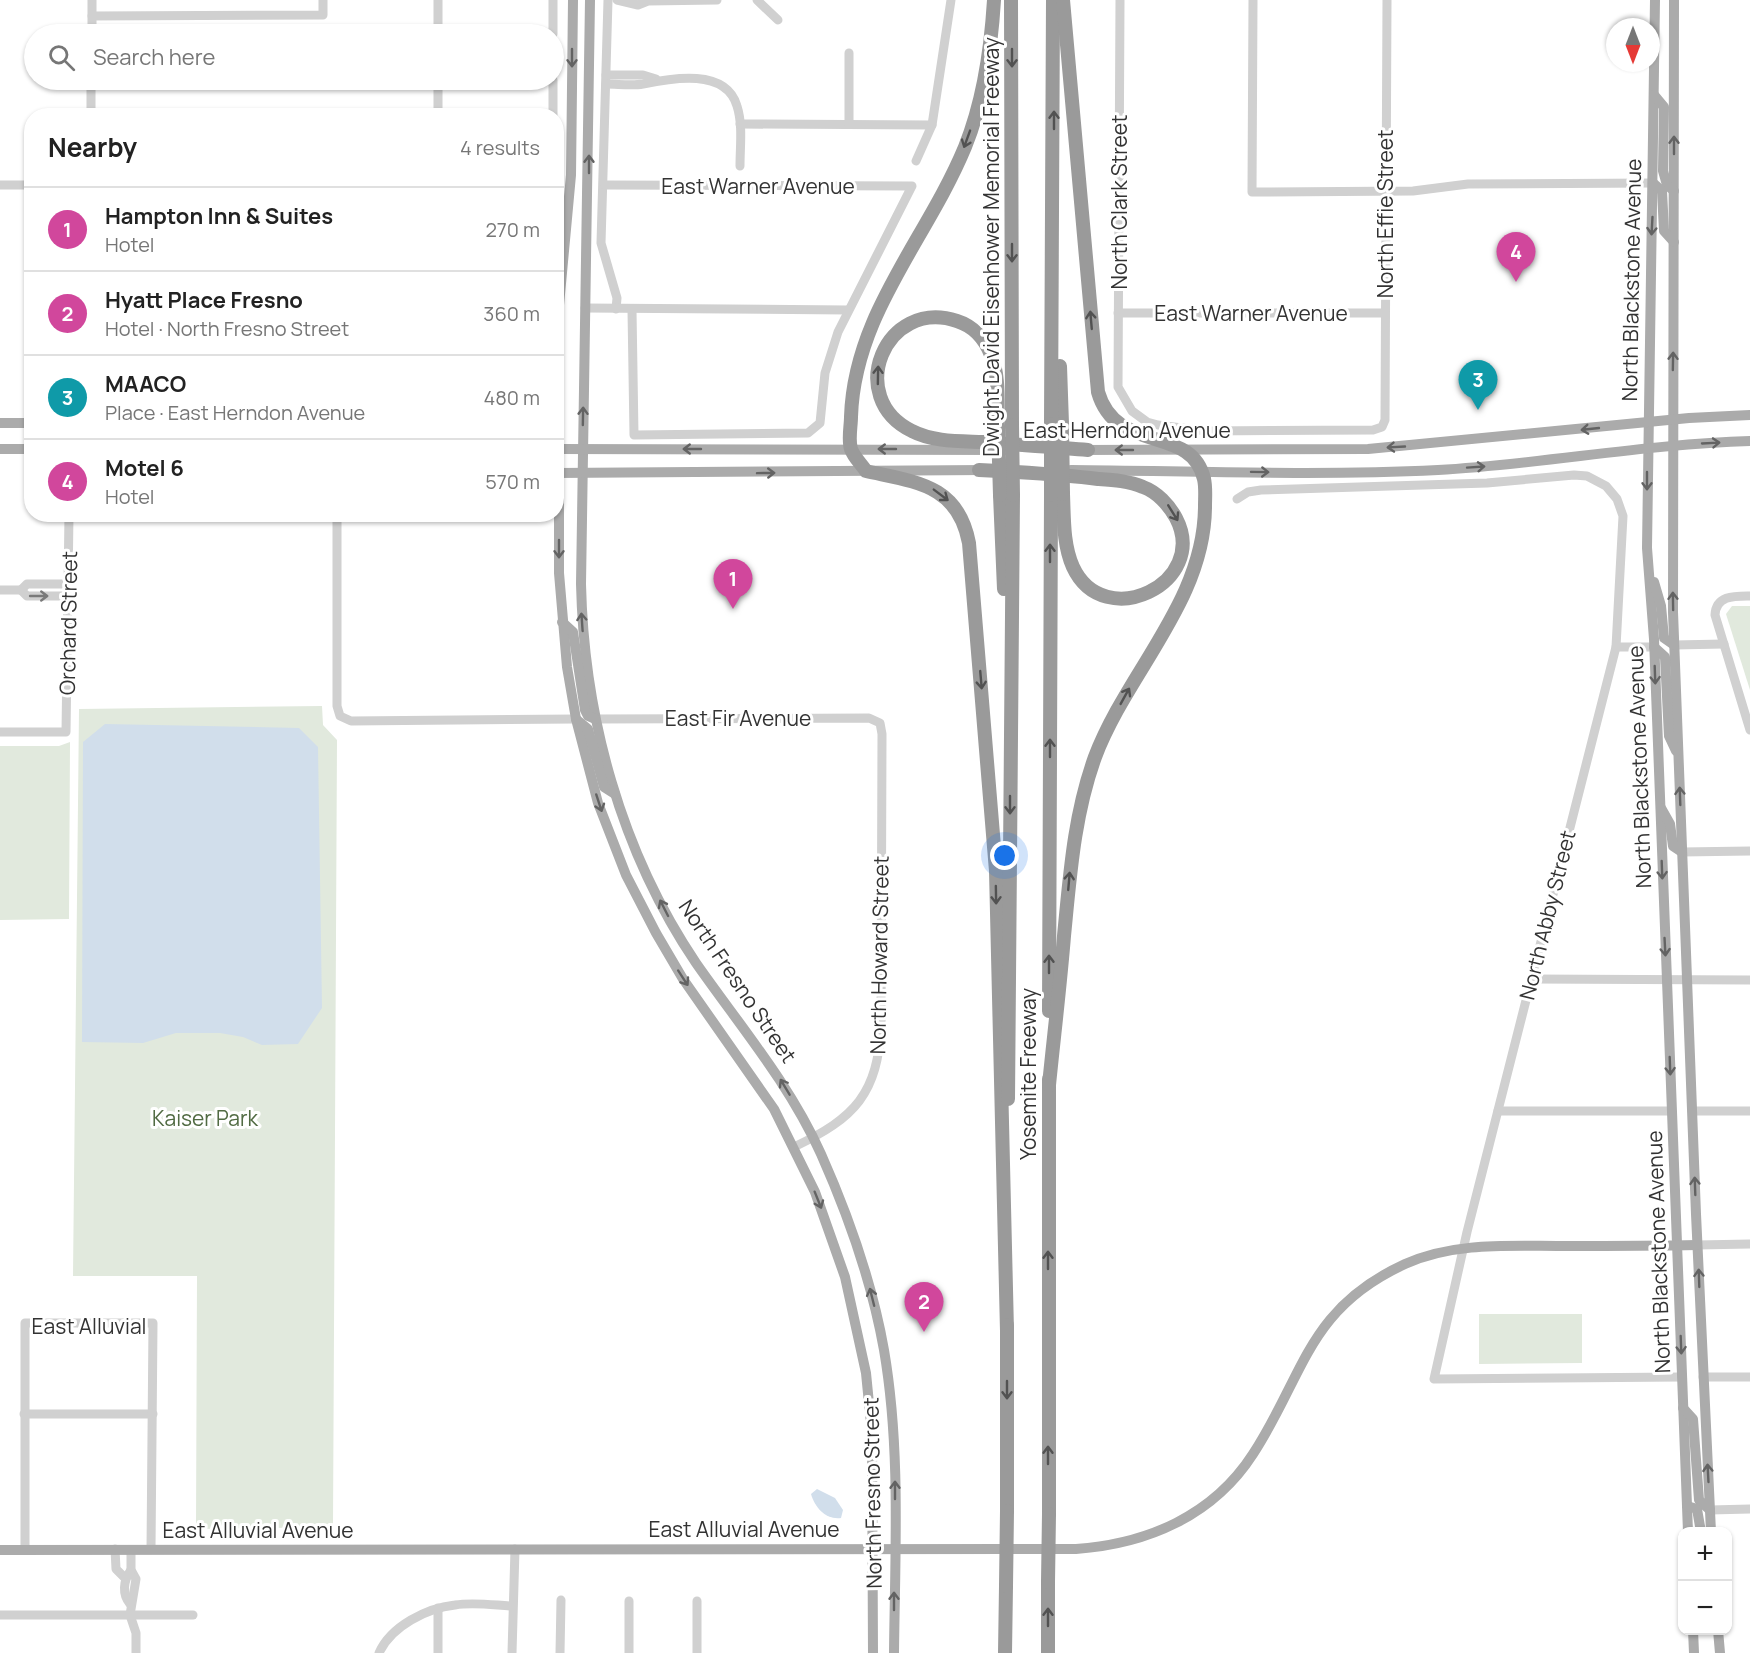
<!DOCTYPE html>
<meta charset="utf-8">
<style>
:root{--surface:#fff;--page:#f6f6f6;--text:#222;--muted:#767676;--line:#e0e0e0;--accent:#d74e48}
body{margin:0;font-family:Manrope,sans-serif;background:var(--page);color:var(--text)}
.controls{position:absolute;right:18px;bottom:18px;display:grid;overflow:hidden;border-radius:12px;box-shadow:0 2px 4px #0004}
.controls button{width:54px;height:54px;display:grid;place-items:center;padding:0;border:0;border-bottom:2px solid var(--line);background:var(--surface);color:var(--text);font:30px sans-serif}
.compass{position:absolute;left:1606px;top:18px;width:54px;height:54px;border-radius:50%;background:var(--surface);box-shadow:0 2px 4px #0004;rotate:180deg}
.you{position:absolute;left:1005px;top:856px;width:21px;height:21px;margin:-15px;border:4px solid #fff;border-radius:50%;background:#1a73e8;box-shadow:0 0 0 9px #1a73e833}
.badge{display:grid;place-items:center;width:39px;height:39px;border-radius:50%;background:var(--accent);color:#fff;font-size:20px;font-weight:700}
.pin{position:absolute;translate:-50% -50px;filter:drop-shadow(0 2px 3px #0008)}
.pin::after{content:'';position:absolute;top:32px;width:21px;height:18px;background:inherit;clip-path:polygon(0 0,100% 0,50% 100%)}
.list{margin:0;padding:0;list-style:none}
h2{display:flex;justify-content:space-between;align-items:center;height:78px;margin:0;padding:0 24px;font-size:26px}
h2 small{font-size:20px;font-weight:400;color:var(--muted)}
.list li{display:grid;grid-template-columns:39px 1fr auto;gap:18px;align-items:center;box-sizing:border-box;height:84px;padding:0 24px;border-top:2px solid var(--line)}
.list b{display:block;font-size:22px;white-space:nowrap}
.list p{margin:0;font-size:20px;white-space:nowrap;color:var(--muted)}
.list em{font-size:20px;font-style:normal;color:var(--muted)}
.icon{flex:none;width:33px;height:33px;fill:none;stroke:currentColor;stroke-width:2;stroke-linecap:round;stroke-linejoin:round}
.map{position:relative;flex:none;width:1750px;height:1653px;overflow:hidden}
.search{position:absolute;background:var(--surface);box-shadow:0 2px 4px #0004;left:24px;top:24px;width:540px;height:66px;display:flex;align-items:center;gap:15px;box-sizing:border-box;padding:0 21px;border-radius:33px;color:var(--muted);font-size:22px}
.panel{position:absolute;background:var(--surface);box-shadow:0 2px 4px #0004;left:24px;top:108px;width:540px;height:414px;border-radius:24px}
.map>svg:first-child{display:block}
</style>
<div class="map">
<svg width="1750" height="1653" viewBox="0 0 1750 1653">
<rect width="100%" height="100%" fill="#fff"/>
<g fill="#e1e9dd">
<path d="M1732 606H1750V690L1726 614Z"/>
<path d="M322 706 323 725 337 740 333 1527 196 1529 197 1276H73L79 709Z"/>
<path d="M70 742 69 919 0 920V746H59Z"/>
<path d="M1479 1314H1582V1363L1479 1364Z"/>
</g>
<g fill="#d1deeb">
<path d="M105 724 299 728 318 747 322 1008 298 1044 262 1045 243 1037 220 1033H176L143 1043 82 1042 83 742Z"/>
<path d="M817 1489 835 1498 843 1510 841 1518C826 1520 815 1508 811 1494Z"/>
</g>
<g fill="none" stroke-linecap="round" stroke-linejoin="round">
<g stroke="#d0d0d0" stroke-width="9">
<path d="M438 0V34"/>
<path d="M608 0 601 243 617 298 616 309"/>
<path d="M617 0 638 5 648 1 717 0"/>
<path d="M757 0 778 20"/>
<path d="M1120 0 1118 387 1132 411 1147 422 1158 425 1206 431 1373 430 1382 427 1385 420 1387 0"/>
<path d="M1253 0 1252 192 1413 191 1468 184 1653 183"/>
<path d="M92 16 323 15V0"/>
<path d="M92 34V0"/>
<path d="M553 34V0"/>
<path d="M606 75H643L656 79"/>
<path d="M438 80V116"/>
<path d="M606 84C618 84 632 86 643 84 672 78 726 68 737 106 743 125 740 146 740 166"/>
<path d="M91 116V80"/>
<path d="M553 116V80"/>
<path d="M740 124 932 125"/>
<path d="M849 124V53"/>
<path d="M916 161 932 125 951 0"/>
<path d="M0 185H32"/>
<path d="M605 185 912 186 838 332 825 373 820 423 808 433 634 435 632 310"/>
<path d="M585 308 848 310"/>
<path d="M1118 313H1385"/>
<path d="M1237 499 1248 492 1261 490 1487 483 1574 475 1587 476 1606 486 1617 499 1623 516 1616 647 1467 1232 1434 1379 1682 1377"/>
<path d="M337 514V706L340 716 351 721 576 719"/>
<path d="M0 590H21"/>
<path d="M69 596H27L21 590 27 584H69"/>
<path d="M1750 596C1735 596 1716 595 1715 615L1750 730"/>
<path d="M1674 645 1724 644"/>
<path d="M1616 647H1654"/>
<path d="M595 719 869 718 880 723 882 734 881 1025C878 1094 855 1118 794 1147"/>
<path d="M0 732H66L69 514"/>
<path d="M1682 852 1750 851"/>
<path d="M1531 979 1750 980"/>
<path d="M1498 1111H1672"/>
<path d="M1692 1111H1750"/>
<path d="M1697 1245 1750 1244"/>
<path d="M1703 1377H1750"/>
<path d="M24 1414H153"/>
<path d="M1710 1510 1750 1509"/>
<path d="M115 1549 116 1569 125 1578"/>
<path d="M25 1550V1323H153L151 1549"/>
<path d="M131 1550V1570L136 1579 130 1615 136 1633V1653"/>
<path d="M629 1601V1653"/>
<path d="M130 1604C122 1594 123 1581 131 1570"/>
<path d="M438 1608V1653"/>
<path d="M0 1615H193"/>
<path d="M379 1653C391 1626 427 1608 455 1605 473 1602 493 1605 512 1606"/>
<path d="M512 1653 515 1549"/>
<path d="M560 1653 561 1600"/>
<path d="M697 1653V1601"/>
</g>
<g stroke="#ababab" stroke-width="10">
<path d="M573 0 571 175 559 305V573L567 667 576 719 598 803 626 875 656 933 683 979 774 1109 815 1192 845 1277 866 1373 872 1434 873 1653"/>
<path d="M590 0 581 584C584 717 621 852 696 963 740 1026 789 1083 821 1154 849 1217 872 1282 884 1350 901 1449 895 1553 894 1653"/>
<path d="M1655 0 1647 548 1654 639 1688 1532"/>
<path d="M1674 0 1673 612 1696 1214 1711 1532"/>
<path d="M1654 95 1664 107 1663 171 1667 185 1674 191"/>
<path d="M1653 183 1662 191 1664 231 1674 242"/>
<path d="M0 423H32"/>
<path d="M0 449H32"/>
<path d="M556 449 1006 450"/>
<path d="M1082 450 1368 449 1689 418 1750 415"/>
<path d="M1071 470C1193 471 1316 476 1438 470 1543 464 1646 444 1750 441"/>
<path d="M556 473 986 470"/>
<path d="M1654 582 1661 606 1664 638 1674 645"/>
<path d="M562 622 573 632 585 710 588 716 595 719"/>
<path d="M1654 647 1665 657 1669 736 1676 751"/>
<path d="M576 719 588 729 604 787 615 794"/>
<path d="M1661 808 1670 824 1673 846 1682 852"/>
<path d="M1683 1408 1693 1419 1699 1500 1710 1510"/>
<path d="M1687 1506 1697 1509 1701 1532"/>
<path d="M0 1550 1076 1549C1147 1544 1213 1516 1253 1454 1305 1374 1307 1309 1405 1264 1454 1242 1508 1246 1561 1246 1607 1246 1652 1246 1697 1245"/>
<path d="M1693 1630 1694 1653"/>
<path d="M1718 1630 1720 1653"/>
</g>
<g stroke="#9a9a9a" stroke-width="14">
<path d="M994 0C991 50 984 100 965 147 927 239 854 314 851 417 851 426 848 440 851 449 853 456 862 465 866 471 915 482 958 484 969 543L996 871 1007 1331"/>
<path d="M1011 0 1012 425"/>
<path d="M1060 366 1062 424"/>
<path d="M1051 424 1053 0"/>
<path d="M998 427C997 404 1000 377 991 355 985 339 973 326 957 321 885 297 844 398 912 431 933 442 960 441 983 442 1018 445 1053 447 1088 450"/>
<path d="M979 470C1019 472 1059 474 1098 479 1113 480 1129 481 1143 487 1157 492 1169 505 1176 518 1210 583 1104 634 1073 567 1063 545 1064 518 1063 494"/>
<path d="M1000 495 1004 589"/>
<path d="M1049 1011 1051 495"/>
<path d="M1049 1079V1514"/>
<path d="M1049 1085C1054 1035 1060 986 1064 936 1070 875 1074 815 1095 757 1127 672 1205 601 1205 506 1205 497 1206 487 1204 479 1192 424 1116 455 1098 392L1063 0"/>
<path d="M1008 1099 1013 495"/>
<path d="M1007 1325V1511"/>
<path d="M1048 1582V1653"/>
<path d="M1005 1653 1006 1586"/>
</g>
<g stroke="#9a9a9a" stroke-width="14">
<path d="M1062 424 1063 494"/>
<path d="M1012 425 1013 495"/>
<path d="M998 427 1000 495"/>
<path d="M1051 495V424"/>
<path d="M1048 1582 1049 1514"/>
<path d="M1006 1586 1007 1511"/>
</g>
</g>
<defs><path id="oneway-shaft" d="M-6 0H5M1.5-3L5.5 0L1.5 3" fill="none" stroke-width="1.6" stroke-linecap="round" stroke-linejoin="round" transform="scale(1.5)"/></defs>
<g stroke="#636363">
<use href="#oneway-shaft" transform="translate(572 58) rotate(90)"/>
<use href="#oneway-shaft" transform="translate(1674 145) rotate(-90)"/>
<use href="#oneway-shaft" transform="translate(589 164) rotate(-90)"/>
<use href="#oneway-shaft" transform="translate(1652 226) rotate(93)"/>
<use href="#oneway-shaft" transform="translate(1673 361) rotate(-89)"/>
<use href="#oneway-shaft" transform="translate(583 416) rotate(-89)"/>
<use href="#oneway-shaft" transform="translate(1590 429) rotate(174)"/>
<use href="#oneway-shaft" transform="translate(1711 443) rotate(-3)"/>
<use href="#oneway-shaft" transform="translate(1396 447) rotate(177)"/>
<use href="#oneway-shaft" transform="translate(692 449) rotate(180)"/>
<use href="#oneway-shaft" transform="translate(887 449) rotate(-180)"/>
<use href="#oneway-shaft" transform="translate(1124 450) rotate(180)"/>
<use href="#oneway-shaft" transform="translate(1476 467) rotate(-4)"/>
<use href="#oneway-shaft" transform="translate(1260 472) rotate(1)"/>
<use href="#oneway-shaft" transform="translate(766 473) rotate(-1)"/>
<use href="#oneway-shaft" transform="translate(1647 481) rotate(90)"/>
<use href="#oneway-shaft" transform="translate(559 549) rotate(90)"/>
<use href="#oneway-shaft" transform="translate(1673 601) rotate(-91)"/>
<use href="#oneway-shaft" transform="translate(582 622) rotate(-94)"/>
<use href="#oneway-shaft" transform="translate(1655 675) rotate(88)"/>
<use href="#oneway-shaft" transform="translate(1680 796) rotate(-92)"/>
<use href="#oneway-shaft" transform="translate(599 803) rotate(72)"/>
<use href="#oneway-shaft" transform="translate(1662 870) rotate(88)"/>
<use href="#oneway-shaft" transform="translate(664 908) rotate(-117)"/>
<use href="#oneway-shaft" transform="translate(1665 947) rotate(87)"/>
<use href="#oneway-shaft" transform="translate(683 978) rotate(57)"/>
<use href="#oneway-shaft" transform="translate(1670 1066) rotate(88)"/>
<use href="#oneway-shaft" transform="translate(785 1087) rotate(-121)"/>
<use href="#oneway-shaft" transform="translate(1695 1186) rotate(-92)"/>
<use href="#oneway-shaft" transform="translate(818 1200) rotate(68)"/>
<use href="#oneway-shaft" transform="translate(1699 1278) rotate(-92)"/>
<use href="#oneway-shaft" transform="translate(872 1297) rotate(-104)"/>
<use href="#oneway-shaft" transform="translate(1681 1345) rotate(88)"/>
<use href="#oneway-shaft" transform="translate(1708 1473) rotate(-93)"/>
<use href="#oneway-shaft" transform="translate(895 1490) rotate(-90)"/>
<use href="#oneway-shaft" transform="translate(894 1601) rotate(-90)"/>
</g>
<g stroke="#525252">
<use href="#oneway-shaft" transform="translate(1012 58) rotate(90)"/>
<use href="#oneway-shaft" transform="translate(1054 120) rotate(-90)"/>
<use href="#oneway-shaft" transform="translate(967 139) rotate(110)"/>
<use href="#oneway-shaft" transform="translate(1012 253) rotate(90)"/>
<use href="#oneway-shaft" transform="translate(1091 320) rotate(-95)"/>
<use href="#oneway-shaft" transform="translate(878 375) rotate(-89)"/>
<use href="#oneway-shaft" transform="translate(941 495) rotate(37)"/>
<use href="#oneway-shaft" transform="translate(1173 513) rotate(58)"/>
<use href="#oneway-shaft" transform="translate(1050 553) rotate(-90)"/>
<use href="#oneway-shaft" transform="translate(981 680) rotate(85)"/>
<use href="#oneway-shaft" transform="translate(1125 696) rotate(-61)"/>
<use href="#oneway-shaft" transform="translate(1050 748) rotate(-90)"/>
<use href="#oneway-shaft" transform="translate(1010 805) rotate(90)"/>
<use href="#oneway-shaft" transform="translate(1069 881) rotate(-85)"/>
<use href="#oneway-shaft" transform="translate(996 895) rotate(89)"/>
<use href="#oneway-shaft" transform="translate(1049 964) rotate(-90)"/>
<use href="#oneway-shaft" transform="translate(1048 1260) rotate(-90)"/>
<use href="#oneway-shaft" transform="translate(1007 1390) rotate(90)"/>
<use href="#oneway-shaft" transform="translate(1048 1455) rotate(-90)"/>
<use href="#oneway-shaft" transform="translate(1048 1617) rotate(-90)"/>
</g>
<use stroke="#7a7a7a" href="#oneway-shaft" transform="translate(39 596)"/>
<g text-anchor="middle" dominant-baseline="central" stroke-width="6" stroke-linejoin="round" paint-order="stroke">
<g font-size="21" fill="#333" stroke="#fff">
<text x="758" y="186">East Warner Avenue</text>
<text transform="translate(1119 202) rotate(-90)">North Clark Street</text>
<text transform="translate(1385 214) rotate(-90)">North Effie Street</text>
<text transform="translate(991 247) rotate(-90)">Dwight David Eisenhower Memorial Freeway</text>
<text transform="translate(1631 280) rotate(-89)">North Blackstone Avenue</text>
<text x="1251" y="313">East Warner Avenue</text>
<text x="1127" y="430">East Herndon Avenue</text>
<text transform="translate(68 623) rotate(-89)">Orchard Street</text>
<text x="738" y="718">East Fir Avenue</text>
<text transform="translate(1639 767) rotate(-92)">North Blackstone Avenue</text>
<text transform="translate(1547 915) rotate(-76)">North Abby Street</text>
<text transform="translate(879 955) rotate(-89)">North Howard Street</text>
<text transform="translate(738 981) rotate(56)">North Fresno Street</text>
<text transform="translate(1028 1074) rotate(-90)">Yosemite Freeway</text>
<text transform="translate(1658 1252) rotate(-92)">North Blackstone Avenue</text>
<text x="89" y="1326">East Alluvial</text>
<text transform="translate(872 1493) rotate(-91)">North Fresno Street</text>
<text x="744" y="1529">East Alluvial Avenue</text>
<text x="258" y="1530">East Alluvial Avenue</text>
</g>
<g font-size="21" fill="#516b43" stroke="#fff">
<text x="205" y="1118">Kaiser Park</text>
</g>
</g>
</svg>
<div class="controls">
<button>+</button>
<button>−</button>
</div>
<svg class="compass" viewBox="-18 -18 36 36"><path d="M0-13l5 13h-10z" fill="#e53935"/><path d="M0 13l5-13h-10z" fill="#767676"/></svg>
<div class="you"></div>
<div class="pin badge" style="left:733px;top:609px;background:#d1479c">1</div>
<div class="pin badge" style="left:924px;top:1332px;background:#d1479c">2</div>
<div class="pin badge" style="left:1478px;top:410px;background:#0f9aa8">3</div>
<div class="pin badge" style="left:1516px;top:282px;background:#d1479c">4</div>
<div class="search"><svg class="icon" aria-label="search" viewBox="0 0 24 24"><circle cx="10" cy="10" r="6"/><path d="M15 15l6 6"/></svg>Search here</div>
<section class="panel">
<h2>Nearby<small>4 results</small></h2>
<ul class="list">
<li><span class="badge" style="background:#d1479c">1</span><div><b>Hampton Inn &amp; Suites</b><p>Hotel</p></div><em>270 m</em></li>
<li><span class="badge" style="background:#d1479c">2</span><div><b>Hyatt Place Fresno</b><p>Hotel · North Fresno Street</p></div><em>360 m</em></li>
<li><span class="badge" style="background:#0f9aa8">3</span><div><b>MAACO</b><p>Place · East Herndon Avenue</p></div><em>480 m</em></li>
<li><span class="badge" style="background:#d1479c">4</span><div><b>Motel 6</b><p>Hotel</p></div><em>570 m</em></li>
</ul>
</section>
</div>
